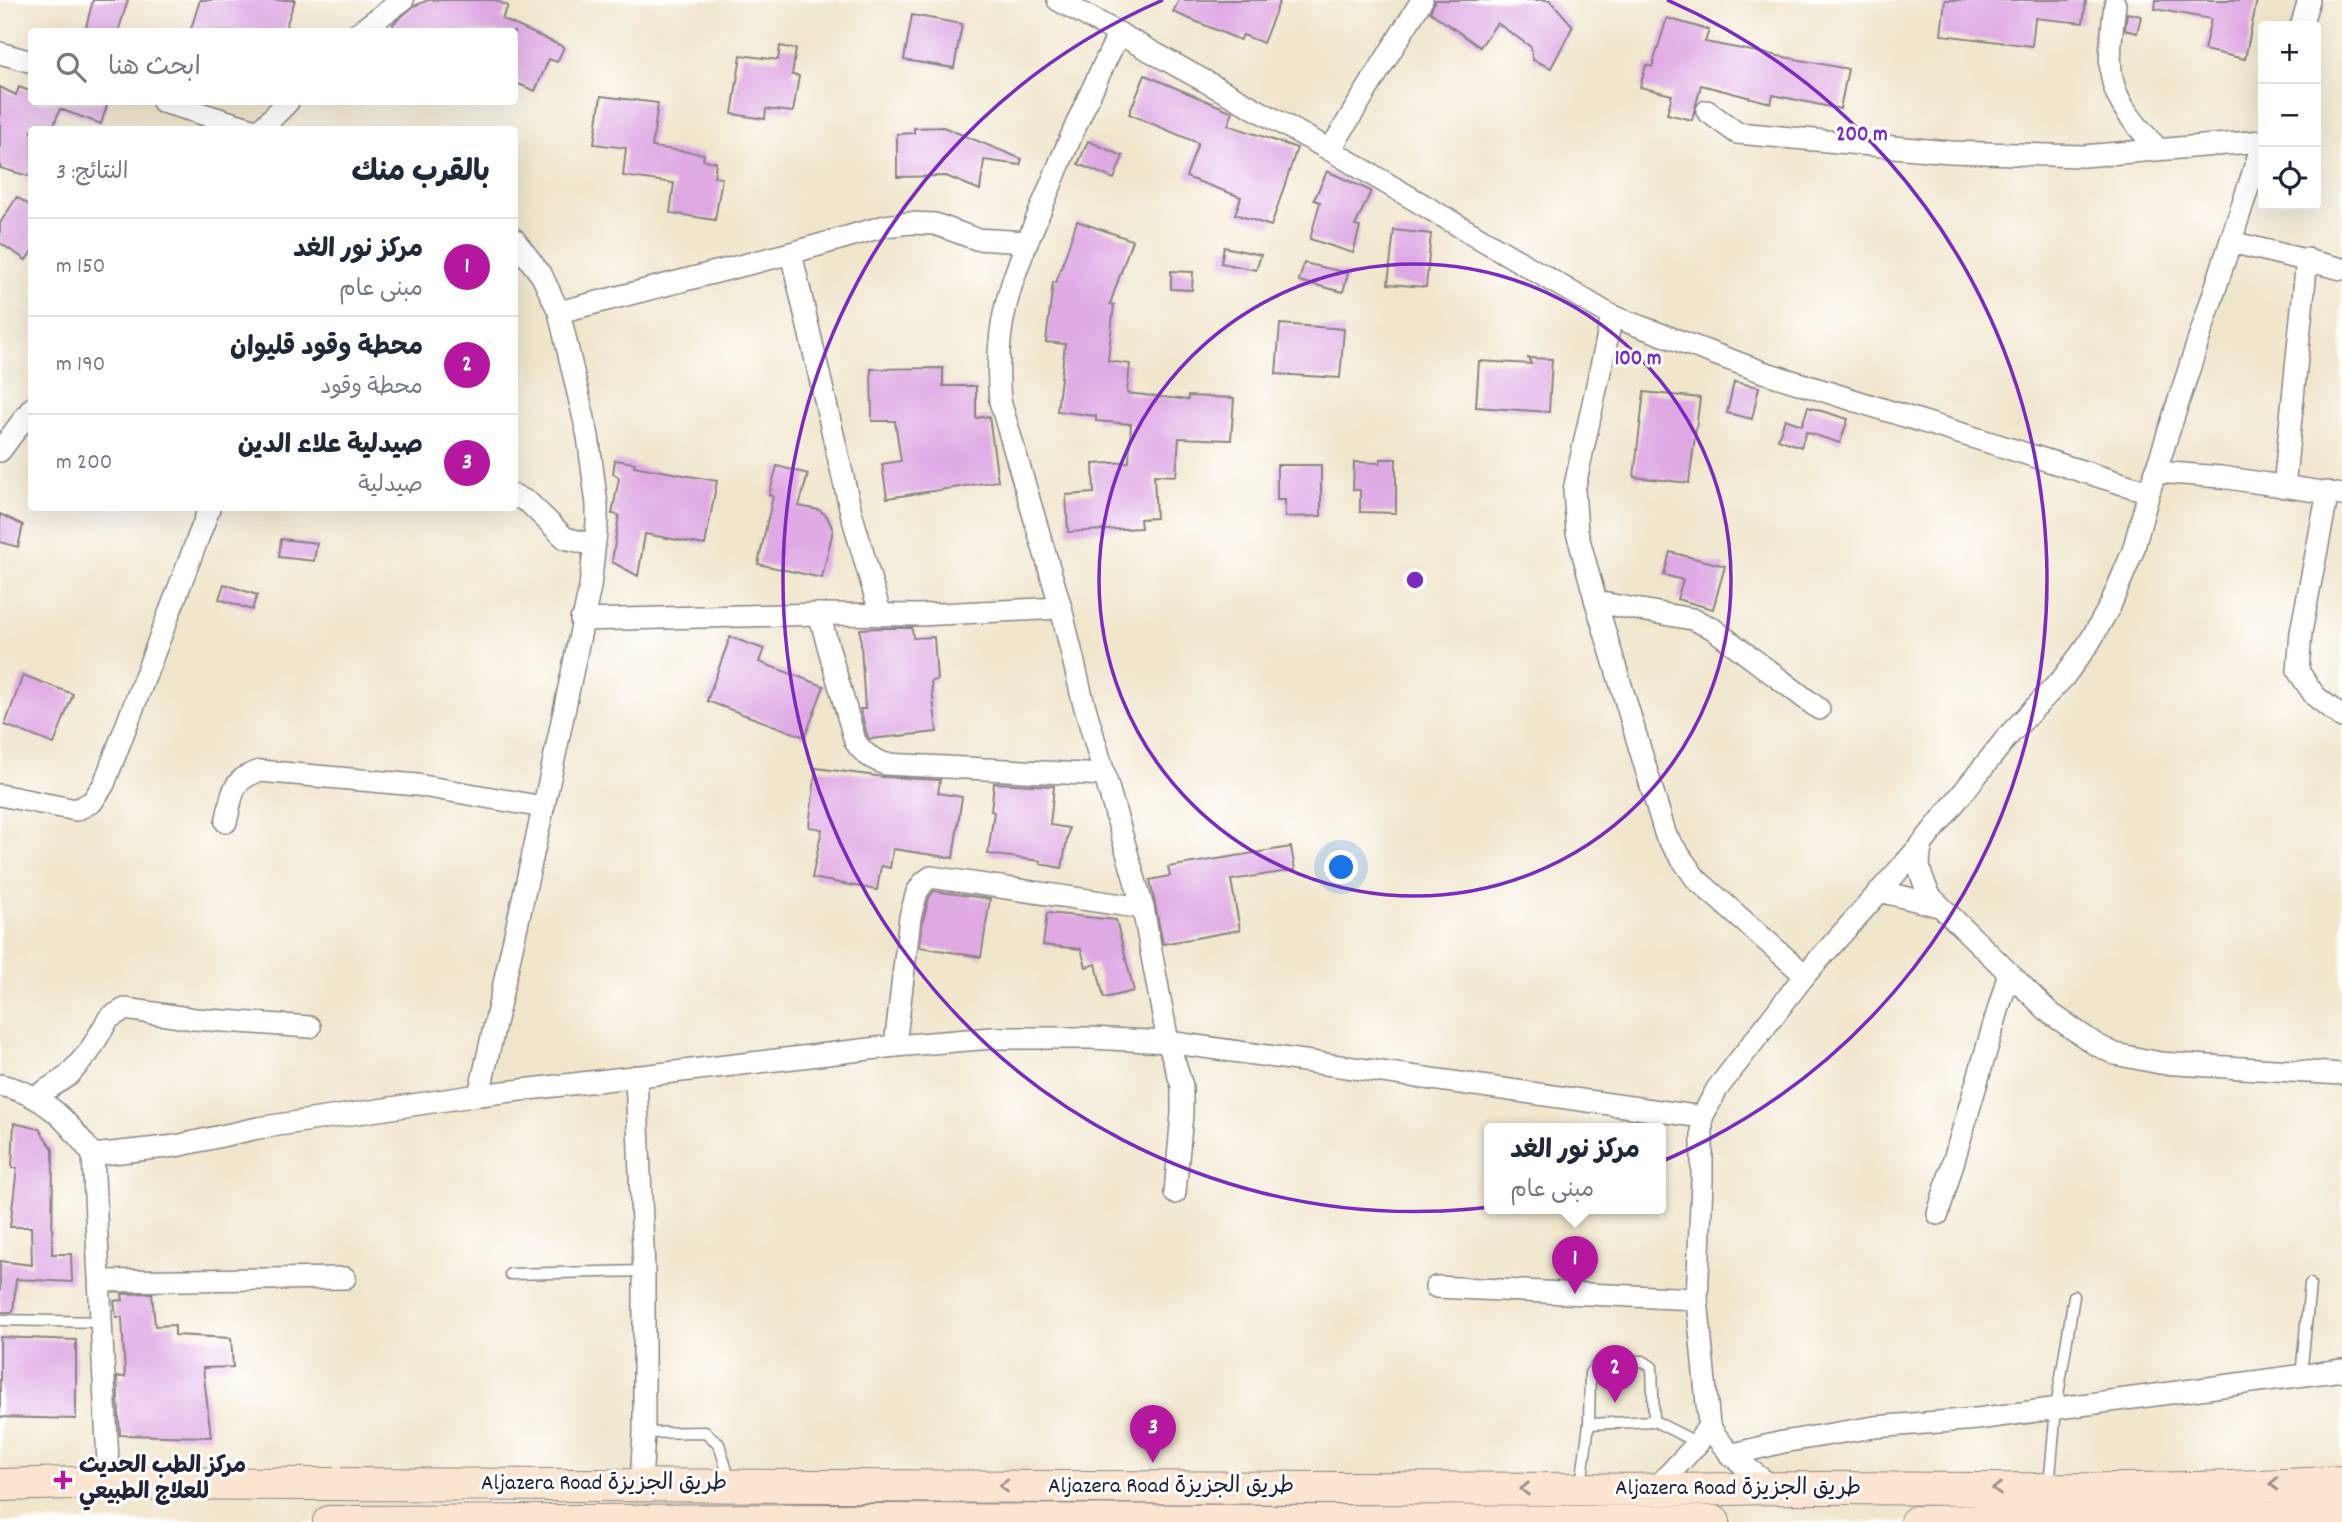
<!DOCTYPE html>
<html lang="ar">
<meta charset="utf-8">
<style>
:root{--surface:#fff;--page:#f6f6f7;--text:#1f2937;--muted:#747a83;--line:#e0e1e3;--accent:#b5179e}
body{margin:0;font-family:Dekko,"Playpen Sans Arabic",sans-serif;background:var(--page);color:var(--text);direction:rtl}
.controls{position:absolute;right:21px;top:21px;display:grid;overflow:hidden;border-radius:7px;box-shadow:0 7px 28px #0002}
.controls button{width:63px;height:63px;display:grid;place-items:center;padding:0;border:0;border-bottom:2px solid var(--line);background:var(--surface);color:var(--text);font:35px sans-serif}
.you{position:absolute;left:1342px;top:868px;width:24px;height:24px;margin:-18px;border:5px solid #fff;border-radius:50%;background:#1a73e8;box-shadow:0 0 0 10px #1a73e833}
.badge{display:grid;place-items:center;width:46px;height:46px;border-radius:50%;background:var(--accent);color:#fff;font-size:23px;font-weight:700}
.pin{position:absolute;translate:-50% -58px;filter:drop-shadow(0 2px 4px #0008)}
.pin::after{content:'';position:absolute;top:37px;width:24px;height:21px;background:inherit;clip-path:polygon(0 0,100% 0,50% 100%)}
.popup{position:absolute;left:1484px;top:1123px;width:182px;height:91px;box-sizing:border-box;display:grid;place-content:center;border-radius:7px;background:var(--surface);filter:drop-shadow(0 2px 5px #0005);font-size:23px;white-space:nowrap;color:var(--muted)}
.popup b{font-size:26px;color:var(--text)}
.popup::after{content:'';position:absolute;left:50%;top:100%;margin-left:-14px;border:14px solid transparent;border-top-color:var(--surface)}
.list{margin:0;padding:0;list-style:none}
h2{display:flex;justify-content:space-between;align-items:center;height:91px;margin:0;padding:0 28px;font-size:30px}
h2 small{font-size:23px;font-weight:400;color:var(--muted)}
.list li{display:grid;grid-template-columns:46px 1fr auto;gap:21px;align-items:center;box-sizing:border-box;height:98px;padding:0 28px;border-top:2px solid var(--line)}
.list b{display:block;font-size:26px;white-space:nowrap}
.list p{margin:0;font-size:23px;white-space:nowrap;color:var(--muted)}
.list em{font-size:23px;font-style:normal;color:var(--muted)}
.icon{flex:none;width:38px;height:38px;fill:none;stroke:currentColor;stroke-width:2;stroke-linecap:round;stroke-linejoin:round}
.map{position:relative;flex:none;width:2342px;height:1522px;overflow:hidden;direction:ltr}
.search{position:absolute;background:var(--surface);box-shadow:0 7px 28px #0002;left:28px;top:28px;width:490px;height:77px;display:flex;align-items:center;gap:18px;box-sizing:border-box;padding:0 24px;border-radius:7px;color:var(--muted);font-size:26px}
.panel{position:absolute;background:var(--surface);box-shadow:0 7px 28px #0002;left:28px;top:126px;width:490px;height:385px;border-radius:7px;direction:rtl}
.map>svg:first-child{display:block}
</style>
<div class="map">
<svg width="2342" height="1522" viewBox="0 0 2342 1522">
<rect width="100%" height="100%" fill="#fff"/>
<filter id="ink" filterUnits="userSpaceOnUse"><feTurbulence type="fractalNoise" baseFrequency=".0143" numOctaves="2"/><feDisplacementMap in="SourceGraphic" scale="14" xChannelSelector="R" yChannelSelector="G"/><feConvolveMatrix kernelMatrix="1 2 1 2 8 2 1 2 1" color-interpolation-filters="sRGB"/></filter>
<filter id="wash" filterUnits="userSpaceOnUse"><feTurbulence type="fractalNoise" baseFrequency=".00686" numOctaves="4" result="noise"/><feDisplacementMap in="SourceGraphic" scale="28" xChannelSelector="R" yChannelSelector="G"/><feGaussianBlur stdDeviation="1.57" result="paint"/><feColorMatrix in="noise" values="0 0 0 0 0 0 0 0 0 0 0 0 0 0 0 0 0 1.4 0 .05"/><feComposite in="paint" operator="in"/></filter>
<g filter="url(#wash)">
<rect width="100%" height="100%" fill="#f0e6cc"/>
<g id="blocks">
<g fill="#dfa9e4">
<path d="M93 0H128L118 32H98L86 27Z"/>
<path d="M200 0H295L284 32H190Z"/>
<path d="M428 0H495L508 6 502 19 564 47 557 62 549 59 535 91 514 82V32H393V24L414 6Z"/>
<path d="M1179 0H1280L1263 43 1243 35 1240 40 1173 12Z"/>
<path d="M1435 0H1550L1573 26 1551 68 1533 60 1531 47 1497 23 1480 47 1430 12Z"/>
<path d="M1945 0H2086L2083 23 2035 18 2032 46 1941 35Z"/>
<path d="M2156 0H2257L2245 59 2204 50 2211 19 2155 9Z"/>
<path d="M2127 13 2141 16 2137 33 2125 30Z"/>
<path d="M912 15 962 24 954 68 904 60Z"/>
<path d="M1667 18 1709 30 1705 42 1848 69 1840 109 1773 95 1771 103 1701 85 1692 120 1667 114 1672 95 1640 87 1646 65 1652 67Z"/>
<path d="M780 46 796 49 792 75 799 76 793 112 766 109 765 119 732 114 741 55 778 60Z"/>
<path d="M1145 75 1233 112 1228 125 1297 148 1271 226 1235 214 1241 197 1186 177 1198 143 1129 114Z"/>
<path d="M0 87 16 95 19 87 32 92V102H108L101 124 60 109 52 130H32V177L0 168Z"/>
<path d="M601 96 658 103 652 147 704 154 703 160 716 162 714 177 722 178 715 220 670 213 674 183 623 176 626 148 594 144Z"/>
<path d="M943 127 1022 159 1020 165 984 160 980 190 946 176 897 177V134L914 133V128Z"/>
<path d="M1088 141 1123 156 1114 179 1078 164Z"/>
<path d="M1327 171 1371 191 1355 226 1360 227 1353 253 1310 239 1320 202 1314 200Z"/>
<path d="M17 197 32 207V251L26 260 0 243V223Z"/>
<path d="M1077 221 1132 240 1110 304 1114 305 1108 361 1130 364 1127 393 1188 400V396L1234 398 1231 440 1179 438 1176 476 1154 475 1156 518 1140 519 1141 528 1068 532 1066 495 1094 493 1093 464 1129 462 1131 424 1096 421V416L1057 411 1065 344 1046 342 1053 282 1056 283Z"/>
<path d="M1394 230 1431 234 1426 287 1388 284Z"/>
<path d="M1224 247 1261 255 1256 270 1221 263Z"/>
<path d="M1304 263 1348 273 1343 292 1299 281Z"/>
<path d="M1171 271 1193 272 1192 290 1171 289Z"/>
<path d="M1280 324 1344 329 1340 378 1276 374Z"/>
<path d="M1528 358 1552 359 1549 412 1476 407 1479 361 1531 364Z"/>
<path d="M943 368V386H976V418L989 416 998 481 887 498 882 464 901 461 895 421H872L871 369Z"/>
<path d="M1734 382 1759 387 1752 419 1727 413Z"/>
<path d="M1644 392 1700 398 1689 483 1634 477Z"/>
<path d="M1808 407 1848 419 1840 443 1806 432 1801 447 1778 439 1785 419 1802 425Z"/>
<path d="M1381 459H1396V513L1360 512V490H1353L1354 462 1380 463Z"/>
<path d="M615 460 635 463 634 466 717 481 705 545 645 534 638 576 612 562 619 515 612 514 619 478 613 473Z"/>
<path d="M1277 465H1321V516L1285 517V500H1277Z"/>
<path d="M777 466 808 474 799 506 819 510 827 516 833 530 822 578 758 564 773 496 769 495Z"/>
<path d="M0 514 23 525 18 547 0 542Z"/>
<path d="M281 539 317 543 314 561 279 557Z"/>
<path d="M1670 552 1725 566 1713 609 1677 599 1683 580 1664 575Z"/>
<path d="M224 584 257 595 252 610 219 599Z"/>
<path d="M881 628H912L913 638 934 637 937 680 931 681 937 732 870 739 867 735 860 709H865L860 629Z"/>
<path d="M730 637 764 649 759 662 824 686 805 737 707 701Z"/>
<path d="M23 675 73 694 54 744 5 725Z"/>
<path d="M816 768 884 777 940 780 938 793 962 797 953 858 893 849 890 868 881 866 877 890 812 878 822 829 809 827Z"/>
<path d="M994 783 1054 786 1050 825 1069 828 1062 868 1040 864 1041 861 988 854 994 812 991 811Z"/>
<path d="M1291 847 1295 870 1231 880 1240 930 1163 944 1150 880 1170 876 1168 867Z"/>
<path d="M934 891 990 899 981 957 920 947 923 920 929 898Z"/>
<path d="M1047 913 1116 920 1134 991 1104 998 1096 964 1086 967 1081 949 1043 945Z"/>
<path d="M14 1123 39 1129 53 1149 52 1254H71L72 1282 16 1279 13 1312H0V1261L32 1265 31 1227H10L17 1168H12Z"/>
<path d="M152 1293 155 1326 175 1325V1335L231 1338 233 1367 203 1368 211 1437 120 1435 117 1377H125L122 1317H116L114 1301 123 1300 122 1294Z"/>
<path d="M0 1337 76 1340V1419L0 1417Z"/>
</g>
</g>
</g>
<g filter="url(#ink)">
<use href="#blocks" fill-opacity="0" stroke="#898484" stroke-width="2"/>
<g fill="none" stroke-linecap="round" stroke-linejoin="round">
<g stroke="#898484" stroke-width="13">
<g id="service">
<path d="M510 1274 644 1271"/>
<path d="M0 1320 102 1322"/>
<path d="M2301 1376 2310 1284"/>
<path d="M1589 1424 1654 1421 1698 1443"/>
<path d="M644 1433 705 1432 719 1444 730 1481"/>
<path d="M1581 1485 1589 1424 1590 1373 1599 1362 1643 1361 1652 1367 1654 1421"/>
<path d="M2049 1487 2056 1408 2074 1296"/>
</g>
</g>
<g stroke="#898484" stroke-width="24">
<g id="minor">
<path d="M1058 0 1330 150 1612 316 1763 372 2149 492"/>
<path d="M2115 4C2106 79 2105 93 2158 149"/>
<path d="M2301 26 2309 0"/>
<path d="M359 32 403 0"/>
<path d="M1119 33C1093 86 1069 139 1047 194 1016 270 992 316 1000 401L1061 608 1082 697 1143 908 1168 1042 1182 1086V1114L1175 1193"/>
<path d="M0 53 32 62"/>
<path d="M163 102 256 130"/>
<path d="M1707 111 1737 133 1950 152 2083 156 2263 141"/>
<path d="M260 130 288 102"/>
<path d="M1330 150 1422 0"/>
<path d="M2231 242 2342 269"/>
<path d="M791 253 851 512 880 613"/>
<path d="M559 312 791 253 885 226 910 223 935 224 976 239 1027 242"/>
<path d="M1612 316 1574 490 1577 532 1596 602 1666 836 1696 879 1805 975"/>
<path d="M0 451 32 408"/>
<path d="M2157 472 2221 477 2342 495"/>
<path d="M2284 487 2307 259"/>
<path d="M2328 492 2301 632 2298 671 2315 696 2342 717"/>
<path d="M514 495 529 503 565 538 594 545"/>
<path d="M1596 602 1692 619 1712 628 1819 709"/>
<path d="M819 614 855 741C863 754 871 758 885 764L1105 775"/>
<path d="M581 620 819 614 919 615 1061 608"/>
<path d="M0 795 76 810 92 802 104 784 209 509"/>
<path d="M226 822C233 795 230 779 260 771L417 785 543 807"/>
<path d="M1922 844C1916 869 1920 874 1930 896L2050 1013 2095 1044 2115 1054 2160 1063 2342 1074"/>
<path d="M1880 891 1939 906"/>
<path d="M895 1046 910 917 917 892 924 882 931 877 1143 908"/>
<path d="M636 1076 644 1271V1433L641 1483"/>
<path d="M0 1085C44 1094 67 1120 93 1155L109 1484"/>
<path d="M479 1095 552 769 590 587 597 523V505L588 436 559 312 542 276 514 239"/>
<path d="M35 1097 68 1076 89 1052 109 1018 125 1009 195 1019 310 1027"/>
<path d="M93 1155 176 1146 258 1128 479 1095 895 1046 992 1038H1090L1168 1042 1702 1117"/>
<path d="M1938 1214 2009 973"/>
<path d="M100 1281 345 1278"/>
<path d="M1436 1287 1697 1299"/>
<path d="M1730 1455 1783 1442 1874 1427 1977 1419 2342 1370"/>
<path d="M1773 1487C1748 1469 1724 1453 1709 1425L1697 1299 1702 1181V1117L1717 1089 1805 975 1922 844 2008 736 2063 678 2089 643 2110 606 2133 551 2149 492 2263 142"/>
<path d="M1653 1491 1698 1443 1709 1425"/>
</g>
</g>
<g stroke="#898484" stroke-width="34">
<g id="secondary">
<path d="M0 1485 73 1483 1580 1489C1668 1492 1756 1487 1845 1488 2010 1489 2177 1492 2342 1482"/>
<path d="M329 1522 856 1520 1714 1522"/>
<path d="M1916 1522 2275 1517 2342 1512"/>
</g>
</g>
<use href="#service" stroke="#fff" stroke-width="10"/>
<use href="#minor" stroke="#fff" stroke-width="21"/>
<use href="#secondary" stroke="#fce5d0" stroke-width="32"/>
</g>
<defs><path id="oneway-chevron" d="M-2-3.5L2.5 0L-2 3.5" fill="none" stroke-width="1.6" stroke-linecap="round" stroke-linejoin="round" transform="scale(1.75)"/></defs>
<g stroke="#9a8d8d">
<use href="#oneway-chevron" transform="translate(2274 1484) rotate(178)"/>
<use href="#oneway-chevron" transform="translate(1004 1486) rotate(-180)"/>
<use href="#oneway-chevron" transform="translate(1525 1489) rotate(180)"/>
<use href="#oneway-chevron" transform="translate(1997 1489) rotate(-180)"/>
</g>
</g>
<g fill="none" stroke="#7b2cbf" stroke-width="3.5">
<circle cx="1415" cy="580" r="316"/>
<path d="M1667 0A632 632 0 1 1 1163 0"/>
</g>
<path fill="#b5179e" stroke="#fff" stroke-width="2.5" d="M59.5 1469.5h7v7h7v7h-7v7h-7v-7h-7v-7h7z"/>
<g text-anchor="middle" dominant-baseline="central" stroke-width="6" stroke-linejoin="round" paint-order="stroke">
<g font-size="23" font-weight="bold" fill="#22223b" stroke="#fff" text-anchor="start">
<text x="79" y="1467">مركز الطب الحديث<tspan x="79" dy="26">للعلاج الطبيعي</tspan></text>
</g>
<g font-size="23" fill="#22223b" stroke="#fff">
<text x="604" y="1484">Aljazera Road طريق الجزيزة</text>
<text x="1171" y="1487">Aljazera Road طريق الجزيزة</text>
<text x="1738" y="1489">Aljazera Road طريق الجزيزة</text>
</g>
</g>
<circle cx="1415" cy="580" r="10" fill="#7b2cbf" stroke="#fff" stroke-width="3.5"/>
<g font-size="21" text-anchor="middle" font-weight="bold" fill="#7b2cbf" stroke="#fff" stroke-width="6" stroke-linejoin="round" paint-order="stroke">
<text x="1862" y="140">200 m</text>
<text x="1638" y="364">100 m</text>
</g>
</svg>
<div class="controls">
<button>+</button>
<button>−</button>
<button><svg class="icon" aria-label="locate" viewBox="0 0 24 24"><circle cx="12" cy="12" r="6"/><path d="M12 2v4M12 18v4M2 12h4M18 12h4"/></svg></button>
</div>
<div class="you"></div>
<div class="pin badge" style="left:1575px;top:1294px">1</div>
<div class="popup"><b>مركز نور الغد</b>مبنى عام</div>
<div class="pin badge" style="left:1615px;top:1403px">2</div>
<div class="pin badge" style="left:1153px;top:1463px">3</div>
<div class="search"><svg class="icon" aria-label="search" viewBox="0 0 24 24"><circle cx="10" cy="10" r="6"/><path d="M15 15l6 6"/></svg>ابحث هنا</div>
<section class="panel">
<h2>بالقرب منك<small>النتائج: 3</small></h2>
<ul class="list">
<li><span class="badge">1</span><div><b>مركز نور الغد</b><p>مبنى عام</p></div><em>150 m</em></li>
<li><span class="badge">2</span><div><b>محطة وقود قليوان</b><p>محطة وقود</p></div><em>190 m</em></li>
<li><span class="badge">3</span><div><b>صيدلية علاء الدين</b><p>صيدلية</p></div><em>200 m</em></li>
</ul>
</section>
</div>
